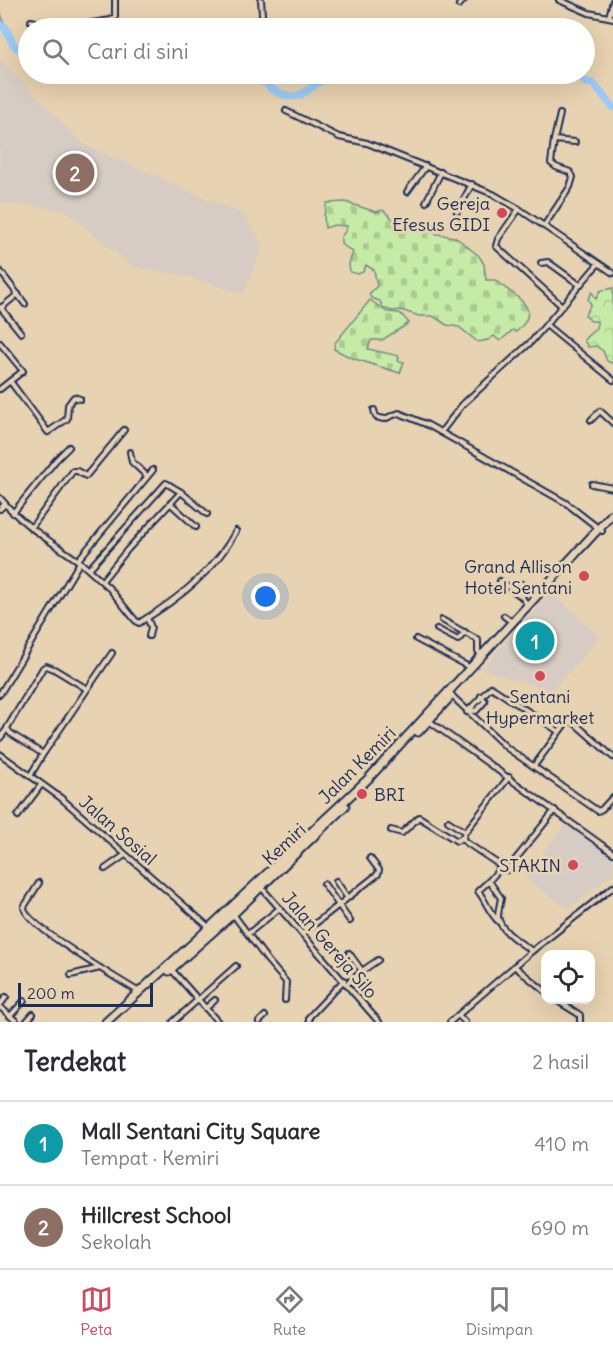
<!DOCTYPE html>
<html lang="id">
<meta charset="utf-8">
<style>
:root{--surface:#fff;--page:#f2f2f3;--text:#2b2b33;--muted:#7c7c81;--line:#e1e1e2;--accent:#d1495b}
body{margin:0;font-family:Delius,sans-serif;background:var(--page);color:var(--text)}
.controls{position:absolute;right:18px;bottom:18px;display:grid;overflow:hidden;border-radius:12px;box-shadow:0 6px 24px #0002}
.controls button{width:54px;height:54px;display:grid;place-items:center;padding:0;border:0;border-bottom:2px solid var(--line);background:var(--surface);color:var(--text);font:30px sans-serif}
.scale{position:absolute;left:18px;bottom:15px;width:135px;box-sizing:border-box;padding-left:6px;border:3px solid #1b2f5e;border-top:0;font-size:16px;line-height:21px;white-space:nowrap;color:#1b2f5e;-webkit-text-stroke:4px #e7d2b1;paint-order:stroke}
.you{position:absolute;left:266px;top:597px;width:21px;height:21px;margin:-15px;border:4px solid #fff;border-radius:50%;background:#1a73e8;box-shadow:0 0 0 9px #1a73e833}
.badge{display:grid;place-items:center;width:39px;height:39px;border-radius:50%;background:var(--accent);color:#fff;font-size:20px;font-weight:700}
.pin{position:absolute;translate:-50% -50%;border:3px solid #fff;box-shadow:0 2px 6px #0006}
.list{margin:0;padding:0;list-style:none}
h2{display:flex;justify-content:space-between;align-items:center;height:78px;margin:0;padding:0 24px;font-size:26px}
h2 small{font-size:20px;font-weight:400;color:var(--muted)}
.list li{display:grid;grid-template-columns:39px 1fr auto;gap:18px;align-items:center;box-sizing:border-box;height:84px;padding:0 24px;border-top:2px solid var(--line)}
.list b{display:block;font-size:22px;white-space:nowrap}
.list p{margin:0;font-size:20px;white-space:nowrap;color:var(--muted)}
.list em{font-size:20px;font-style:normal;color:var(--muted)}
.icon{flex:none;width:33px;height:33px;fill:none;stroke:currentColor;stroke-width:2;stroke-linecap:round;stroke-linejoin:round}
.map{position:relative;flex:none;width:613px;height:1022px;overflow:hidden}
.search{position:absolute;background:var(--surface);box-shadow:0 6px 24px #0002;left:18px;right:18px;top:18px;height:66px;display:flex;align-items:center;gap:15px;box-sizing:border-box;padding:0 21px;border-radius:33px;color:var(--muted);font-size:22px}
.sheet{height:246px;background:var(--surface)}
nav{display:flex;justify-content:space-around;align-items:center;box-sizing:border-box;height:84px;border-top:2px solid var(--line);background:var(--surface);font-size:16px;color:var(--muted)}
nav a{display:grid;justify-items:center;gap:3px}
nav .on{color:var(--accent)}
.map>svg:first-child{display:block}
</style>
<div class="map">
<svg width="613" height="1022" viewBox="0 0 613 1022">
<defs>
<pattern id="forest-crowns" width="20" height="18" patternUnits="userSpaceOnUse" patternTransform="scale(1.5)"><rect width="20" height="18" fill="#c6eba6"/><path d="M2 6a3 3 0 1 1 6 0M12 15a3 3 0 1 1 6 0" fill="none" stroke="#aaca91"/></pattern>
<pattern id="cemetery-stones" width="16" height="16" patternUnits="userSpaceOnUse" patternTransform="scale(1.5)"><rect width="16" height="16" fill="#c6eba6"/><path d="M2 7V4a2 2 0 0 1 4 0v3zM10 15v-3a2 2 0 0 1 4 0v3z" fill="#aaca91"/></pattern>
</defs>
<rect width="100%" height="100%" fill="#e7d2b1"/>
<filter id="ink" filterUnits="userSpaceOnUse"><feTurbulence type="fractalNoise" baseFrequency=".0167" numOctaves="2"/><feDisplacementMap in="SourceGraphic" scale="12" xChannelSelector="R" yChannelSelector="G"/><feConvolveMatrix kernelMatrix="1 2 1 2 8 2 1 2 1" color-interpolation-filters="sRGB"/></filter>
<g filter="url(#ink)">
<g fill="#d6ccc4">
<path d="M0 59 83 144 244 215 263 245 243 294 184 275 133 267 65 210 0 202Z"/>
<path d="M551 592 600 637 551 691 482 669Z"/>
<path d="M566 824 613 857V873L569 909 524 877Z"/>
</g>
<path fill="url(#forest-crowns)" stroke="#708d82" stroke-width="1.5" d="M613 288V362L611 363 607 361 603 351 596 346 588 347 584 340C589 332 598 332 597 321H591L585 315 591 304 588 299 592 292 596 299 600 291Z"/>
<g fill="url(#cemetery-stones)" stroke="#708d82" stroke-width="1.5">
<path d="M345 202 376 212 383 210 393 219 417 224 421 229 437 234 454 237 459 240 479 256 484 264 486 280H495C511 295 546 306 516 332L513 330 500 341 494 336 488 340 478 342 459 327 447 325 433 316H419L401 310 392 311 383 308 380 301 371 298 369 294 377 286 374 270 366 265 363 272 358 274 350 272 349 264 353 252 341 244V237L346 230 347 226 334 225 325 228 324 216 327 203Z"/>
<path d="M370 300 387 312 400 313 409 323 382 340H371L368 349 399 356 398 361 404 362 400 373 352 358 334 349 335 343Z"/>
</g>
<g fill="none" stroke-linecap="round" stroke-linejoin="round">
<path stroke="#688cba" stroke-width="1.5" d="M0 10 5 27"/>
<g stroke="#9bcaf7" stroke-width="8">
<path d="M0 26 5 27 13 44 28 57"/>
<path d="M251 74 255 78 269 85 270 88C307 111 305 80 337 76 349 74 366 73 379 75 383 76 387 79 392 80 407 83 428 80 442 74"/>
<path d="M578 74 586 83H592L595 86 613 107"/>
</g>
<g stroke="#1b2f5e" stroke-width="8">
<g id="minor">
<path d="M261 0 263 28"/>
<path d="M559 0 589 13 613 18"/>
<path d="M459 5 464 0"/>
<path d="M609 17 613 1"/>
<path d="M31 21 59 28 111 20 115 17V0"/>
<path d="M286 111 339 137 367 143 493 194 519 209 613 273"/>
<path d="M554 140 560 114"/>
<path d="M407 192 426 166"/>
<path d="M426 202 441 172"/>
<path d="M519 209 498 239 496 246 562 306"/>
<path d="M457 212 472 184"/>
<path d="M544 226 570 187 573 177 570 172 556 167 551 163 554 140 575 142"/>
<path d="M541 263 548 262 580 285"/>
<path d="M0 271 25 304"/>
<path d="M0 307 21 333"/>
<path d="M1 308 18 294"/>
<path d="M546 325 613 380"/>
<path d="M0 343 23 371 0 389"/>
<path d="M10 381 48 432 67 419 68 405 74 397 80 399"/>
<path d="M374 410 376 417 384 419 399 413 428 425 566 503 602 531"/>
<path d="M591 420 600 411 613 423"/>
<path d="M441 432 463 404 532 341 598 264"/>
<path d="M130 452 132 462 147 476"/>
<path d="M592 484 613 488"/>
<path d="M0 498C22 525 52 542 80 562L0 694"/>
<path d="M170 503 196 527"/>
<path d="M0 509 5 504"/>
<path d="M13 513 56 460 69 447"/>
<path d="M31 528 73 471H77L86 476 124 430"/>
<path d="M78 560 153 470"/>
<path d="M80 562 110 589 135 620 139 623C177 600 215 571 236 531"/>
<path d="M89 569 166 483 181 492 207 514"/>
<path d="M102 581 128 549 181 492"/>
<path d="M500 581 522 597 528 606"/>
<path d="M521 584 524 590 522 597"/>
<path d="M504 616 512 622"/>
<path d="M147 618 151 627 149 636"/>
<path d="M442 620 478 640V651L482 656"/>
<path d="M437 629 458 640 465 632"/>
<path d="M416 639 471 668"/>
<path d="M451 695 507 748 598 811 602 809 613 797"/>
<path d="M469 710 476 711 485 701 481 696"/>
<path d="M467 712 491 687 558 731"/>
<path d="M429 721 613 853"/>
<path d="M0 738 7 729"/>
<path d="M0 754 61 798 211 929"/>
<path d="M43 754 10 733 7 728 43 668 46 666 54 669 87 689"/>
<path d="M534 766 568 720H571L613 757"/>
<path d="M30 776 43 754 112 653"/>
<path d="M509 777 465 832 463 837 464 841 507 870 555 810"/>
<path d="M18 816 41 785"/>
<path d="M448 821 465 832"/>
<path d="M391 830 402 833 419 817 457 841 463 837"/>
<path d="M502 866 489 881 501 898C500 904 498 911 498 917 501 932 521 943 532 951"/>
<path d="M105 869 125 855"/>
<path d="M336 881 347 897"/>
<path d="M489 881 478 891C486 901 489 913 499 922"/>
<path d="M39 883 24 907C23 924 120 980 139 992"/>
<path d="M324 884 350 921"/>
<path d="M261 887 379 1022"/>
<path d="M233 914 268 961 286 982 285 1000"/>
<path d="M249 933 280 908"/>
<path d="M302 934 378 874 379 870 370 858"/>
<path d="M514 966 546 992"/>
<path d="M171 969 218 1022"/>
<path d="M362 971 378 960"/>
<path d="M71 975 100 968"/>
<path d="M347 984 362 971 349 953"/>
<path d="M556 1000 577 1013 580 1015V1022"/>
<path d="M0 1005 6 997"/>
<path d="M0 1007 17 1022"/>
<path d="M206 1008 215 1000"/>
<path d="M458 1015 465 1022"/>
<path d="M10 1016 24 1001"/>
<path d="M26 1022 33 1014"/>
<path d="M173 1022 236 966"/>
<path d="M259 1022 265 1016"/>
<path d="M309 1022V1017L344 980"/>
<path d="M450 1022 532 951 613 887"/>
</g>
</g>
<g stroke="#1b2f5e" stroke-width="11">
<g id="trunk">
<path d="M418 732 451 696"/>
<path d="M169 971 233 914 345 806"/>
<path d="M106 1022 193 943 368 779 613 513"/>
</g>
</g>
<use href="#minor" stroke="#e7d2b1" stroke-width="4"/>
<use href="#trunk" stroke="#e7d2b1" stroke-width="7"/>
</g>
</g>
<g fill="#d1495b" stroke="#e7d2b1" stroke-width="2">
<circle cx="502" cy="213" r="6"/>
<circle cx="584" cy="576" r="6"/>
<circle cx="540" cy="676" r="6"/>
<circle cx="362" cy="794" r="6"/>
<circle cx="573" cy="865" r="6"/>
</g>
<g text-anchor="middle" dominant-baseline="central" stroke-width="6" stroke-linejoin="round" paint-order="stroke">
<g font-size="18" fill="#1b2f5e" stroke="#e7d2b1" text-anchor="end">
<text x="490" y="203">Gereja<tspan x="490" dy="21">Efesus GIDI</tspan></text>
<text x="572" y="566">Grand Allison<tspan x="572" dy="21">Hotel Sentani</tspan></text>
<text x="540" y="696" text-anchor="middle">Sentani<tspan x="540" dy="21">Hypermarket</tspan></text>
<text x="374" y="794" text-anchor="start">BRI</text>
<text x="561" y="865">STAKIN</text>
</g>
<g font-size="18" fill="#1b2f5e" stroke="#e7d2b1">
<text transform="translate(357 765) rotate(-45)">Jalan Kemiri</text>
<text transform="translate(118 830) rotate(41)">Jalan Sosial</text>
<text transform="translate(284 844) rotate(-43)">Kemiri</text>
<text transform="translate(330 945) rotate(49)">Jalan Gereja Silo</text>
</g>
</g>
</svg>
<div class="controls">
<button><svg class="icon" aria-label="locate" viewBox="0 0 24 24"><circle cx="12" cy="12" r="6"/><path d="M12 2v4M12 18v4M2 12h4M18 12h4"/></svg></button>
</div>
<div class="scale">200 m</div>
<div class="you"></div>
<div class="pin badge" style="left:535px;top:641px;background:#0f9aa8">1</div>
<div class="pin badge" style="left:75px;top:173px;background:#8d6e63">2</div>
<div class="search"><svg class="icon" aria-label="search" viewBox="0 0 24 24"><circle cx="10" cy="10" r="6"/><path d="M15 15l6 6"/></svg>Cari di sini</div>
</div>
<section class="sheet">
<h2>Terdekat<small>2 hasil</small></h2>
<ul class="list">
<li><span class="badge" style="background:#0f9aa8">1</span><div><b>Mall Sentani City Square</b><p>Tempat · Kemiri</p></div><em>410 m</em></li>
<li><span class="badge" style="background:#8d6e63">2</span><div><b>Hillcrest School</b><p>Sekolah</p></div><em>690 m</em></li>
</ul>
</section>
<nav>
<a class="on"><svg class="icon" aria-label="map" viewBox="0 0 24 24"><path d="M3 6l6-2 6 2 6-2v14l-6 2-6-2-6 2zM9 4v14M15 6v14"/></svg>Peta</a>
<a><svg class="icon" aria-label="directions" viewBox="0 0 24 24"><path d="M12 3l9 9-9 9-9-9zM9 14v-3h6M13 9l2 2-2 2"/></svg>Rute</a>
<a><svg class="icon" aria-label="saved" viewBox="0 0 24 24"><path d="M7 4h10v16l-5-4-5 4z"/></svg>Disimpan</a>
</nav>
